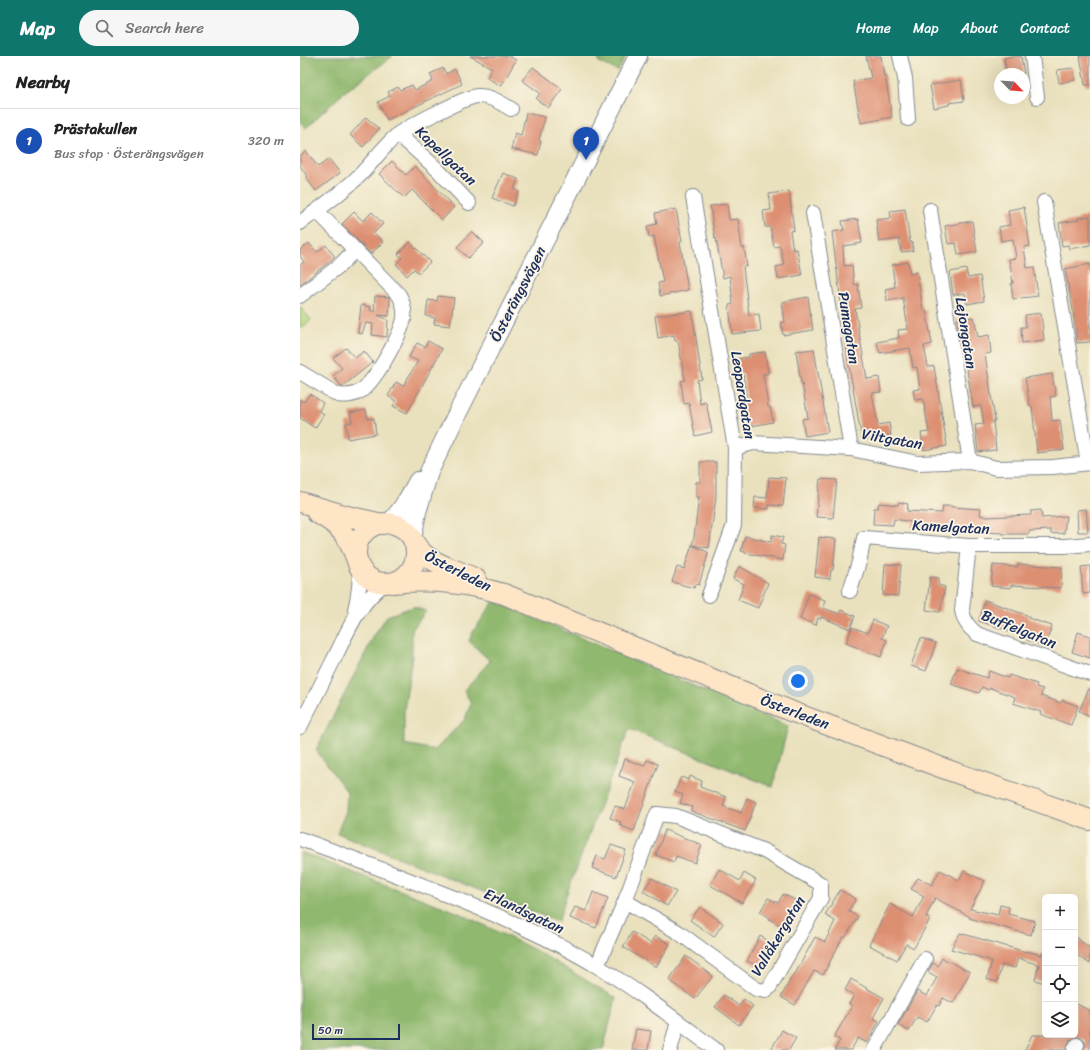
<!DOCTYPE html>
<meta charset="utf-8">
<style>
:root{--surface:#fff;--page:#f6f6f6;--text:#222;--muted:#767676;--line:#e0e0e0;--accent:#0f766e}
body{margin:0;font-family:Sriracha,sans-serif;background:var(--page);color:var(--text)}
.controls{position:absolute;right:12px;bottom:12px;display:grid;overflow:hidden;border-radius:6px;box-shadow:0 4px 16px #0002}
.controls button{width:36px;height:36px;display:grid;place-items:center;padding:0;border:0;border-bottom:1px solid var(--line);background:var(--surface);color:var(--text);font:20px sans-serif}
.compass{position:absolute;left:694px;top:12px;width:36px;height:36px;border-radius:50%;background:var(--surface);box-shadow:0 4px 16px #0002;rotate:115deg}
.scale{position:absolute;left:12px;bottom:10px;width:88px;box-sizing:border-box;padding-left:4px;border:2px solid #1b2f5e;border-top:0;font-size:11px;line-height:14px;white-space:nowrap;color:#1b2f5e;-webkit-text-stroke:3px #fcf5e5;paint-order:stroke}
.you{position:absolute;left:498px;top:625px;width:14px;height:14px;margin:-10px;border:3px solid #fff;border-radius:50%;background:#1a73e8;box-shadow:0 0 0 6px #1a73e833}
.badge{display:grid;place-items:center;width:26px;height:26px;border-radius:50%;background:var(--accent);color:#fff;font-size:13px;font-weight:700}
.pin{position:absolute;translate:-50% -33px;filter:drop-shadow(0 1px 2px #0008)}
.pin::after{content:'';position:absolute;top:21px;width:14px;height:12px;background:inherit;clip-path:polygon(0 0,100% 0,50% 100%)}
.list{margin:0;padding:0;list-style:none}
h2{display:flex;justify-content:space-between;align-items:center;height:52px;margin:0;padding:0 16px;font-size:17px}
h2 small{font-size:13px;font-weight:400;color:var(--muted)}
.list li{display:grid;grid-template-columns:26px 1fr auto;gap:12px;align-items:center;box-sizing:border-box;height:64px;padding:0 16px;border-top:1px solid var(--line)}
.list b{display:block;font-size:15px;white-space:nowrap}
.list p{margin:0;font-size:13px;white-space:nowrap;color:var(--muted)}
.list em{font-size:13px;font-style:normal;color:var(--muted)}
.icon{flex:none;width:22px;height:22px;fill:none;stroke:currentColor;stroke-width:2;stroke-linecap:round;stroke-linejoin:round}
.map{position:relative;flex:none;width:790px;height:994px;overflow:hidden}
header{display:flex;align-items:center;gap:24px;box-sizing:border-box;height:56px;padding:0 20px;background:var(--accent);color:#fff}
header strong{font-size:19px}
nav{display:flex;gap:22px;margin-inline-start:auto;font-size:14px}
.search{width:280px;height:36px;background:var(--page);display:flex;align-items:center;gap:10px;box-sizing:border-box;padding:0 14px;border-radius:22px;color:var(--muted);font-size:15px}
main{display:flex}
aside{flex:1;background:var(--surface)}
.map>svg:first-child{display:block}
</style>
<header>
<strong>Map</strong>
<div class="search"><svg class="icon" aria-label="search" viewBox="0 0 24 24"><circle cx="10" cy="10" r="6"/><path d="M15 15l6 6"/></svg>Search here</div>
<nav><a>Home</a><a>Map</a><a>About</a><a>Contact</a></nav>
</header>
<main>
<aside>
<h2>Nearby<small></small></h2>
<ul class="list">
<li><span class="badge" style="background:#1a4fb4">1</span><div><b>Prästakullen</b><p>Bus stop · Österängsvägen</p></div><em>320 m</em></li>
</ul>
</aside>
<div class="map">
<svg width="790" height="994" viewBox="0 0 790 994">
<rect width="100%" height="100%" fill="#fcf5e5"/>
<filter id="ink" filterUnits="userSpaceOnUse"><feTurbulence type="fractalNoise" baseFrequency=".025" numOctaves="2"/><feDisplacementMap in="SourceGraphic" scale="8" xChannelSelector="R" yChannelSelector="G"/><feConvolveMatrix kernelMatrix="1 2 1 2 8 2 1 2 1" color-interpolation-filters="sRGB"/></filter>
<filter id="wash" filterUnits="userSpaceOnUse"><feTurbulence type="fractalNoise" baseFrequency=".012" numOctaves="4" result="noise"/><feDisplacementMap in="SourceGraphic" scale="16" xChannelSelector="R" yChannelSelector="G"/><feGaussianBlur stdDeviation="0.9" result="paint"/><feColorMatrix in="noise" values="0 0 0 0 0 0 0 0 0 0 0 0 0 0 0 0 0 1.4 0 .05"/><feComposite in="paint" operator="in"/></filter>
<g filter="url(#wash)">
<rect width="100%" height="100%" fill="#e9e1bd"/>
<path fill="#b6d77f" stroke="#68836e" d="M0 251 11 264 0 273Z"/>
<g fill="#90b86e" stroke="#567466">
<path d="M0 0H93L43 37 6 72 0 66Z"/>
<path d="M298 0H326L318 15 299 6Z"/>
<path d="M194 545 488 670 473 731 329 673 266 840 258 866 37 777 46 755 47 736 16 694 74 580 87 560 113 551 126 555 112 574V601L104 654V688L135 694 165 663 171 647 164 634 190 605 169 585 173 576Z"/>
<path d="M0 796 159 857 235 894 316 942 303 994H0Z"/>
</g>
<g id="blocks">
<g fill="#dd8f72">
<path d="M170 0H209L216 4 201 30 187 22 192 12Z"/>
<path d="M566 0H581L584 20 585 19 592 61 561 67 553 25 571 22Z"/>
<path d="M713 0H721L724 18H707L704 2Z"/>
<path d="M780 0H790V29H785Z"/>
<path d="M233 11 262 33 248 52 236 43 240 37 222 24Z"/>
<path d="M143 12 146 18 155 13 162 28 87 64 78 46 90 40 88 36 98 31 100 34 112 29 115 34 133 25 130 18Z"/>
<path d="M773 12 775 24 759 27 757 14Z"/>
<path d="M661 24 664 45 649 47V49L634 52 630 29Z"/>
<path d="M226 57 245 61 239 84 241 85 238 99 211 93 215 77 221 79Z"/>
<path d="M66 61 79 73 63 91 50 79Z"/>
<path d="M6 95 18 111 29 103 40 117 16 135 6 122 8 121 0 110V100Z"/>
<path d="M92 105 106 119 115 110 154 151 142 164 112 134 104 142 79 118Z"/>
<path d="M203 117 218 123 214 133 219 135 213 150 192 142Z"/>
<path d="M489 135 494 174 490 175 493 194 497 193 502 219 478 223 476 211 484 209 480 190 474 191 470 171H465L463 155 471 154 469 138Z"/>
<path d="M427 148 429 164 438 163 442 192 444 191 447 210 443 211 449 259 459 258 461 275 432 278 429 249 433 248 430 220 423 222 416 182 415 183 410 150Z"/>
<path d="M724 151 730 190 724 191 727 212 734 211 738 240 713 243 711 228 713 227 709 203 716 202 713 183 701 185 699 171 710 169 708 154Z"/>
<path d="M376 153 382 185 380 186 388 234 360 240 358 227 363 226 354 180 349 181 347 170 357 168 355 157Z"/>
<path d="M605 153 610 186H612L613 195 601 196 599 183 579 186 576 164 591 162 590 155Z"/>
<path d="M54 156 63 165 72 156 83 168 74 177 83 186 71 198 42 168Z"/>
<path d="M790 160V189L769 193 768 189 762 190 759 167 778 164V162Z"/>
<path d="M558 163 562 187 543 190 544 210 552 209 554 229 558 228 561 252 555 253 567 323 579 321 581 336 572 337 578 369 589 367 591 379 562 384 548 304 532 176 544 174 542 165Z"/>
<path d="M672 165 677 196 658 199 656 187 648 188 645 170Z"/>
<path d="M172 175 184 187 168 202 157 191Z"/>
<path d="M110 186 130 206 119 217 114 213 107 220 96 208 102 202 98 198Z"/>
<path d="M9 187 17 196 26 189 35 201 0 229V209L4 206 0 200V194Z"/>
<path d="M608 206 610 218 617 216 623 255 626 254 632 288 624 290 628 311 634 310 647 390 624 394 621 377 629 376 623 343 615 344 613 334 620 333 617 311 613 312 610 292 580 297 577 286 599 282 598 274 608 273 603 242 587 245 585 233 595 231 592 209Z"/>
<path d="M790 208V286L777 287 773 254 765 213Z"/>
<path d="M666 213 668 222 680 220 684 245 667 248 665 237 653 239 650 216Z"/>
<path d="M75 240 89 241 90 242 89 260 78 259 88 264 87 281 72 279 73 268 66 267 62 278 58 277 61 249 71 251 70 254 74 256Z"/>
<path d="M138 240 154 242 150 270 134 268 135 262 126 260 128 244 137 245Z"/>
<path d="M508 241 513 274 483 279 481 266H485L482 246Z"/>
<path d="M392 255 402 323 397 324 400 348 406 346 412 376 395 380 389 347 384 348 381 325 385 324 378 285H375L374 279 358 282 355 260Z"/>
<path d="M741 257 744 284 722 287 721 271H726L725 259Z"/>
<path d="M673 261 674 265H675L678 281 689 279 691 297 685 298 695 365H693L696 394 678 396 675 369 684 368 681 350 673 351 665 301H663L657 263Z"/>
<path d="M128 285 142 293 107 357 93 350 96 345 88 340 96 326 103 330 118 305 109 301 117 287 125 291Z"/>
<path d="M46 292 55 302 64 295 73 306 42 331 33 320 42 312 33 302Z"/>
<path d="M514 293 528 376 505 380 502 363 508 362 502 327H501L496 295Z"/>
<path d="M465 296 468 318H463L468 351H470L473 366 446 371 442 347 447 346 443 318H437L435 303 449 301V298Z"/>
<path d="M752 318 756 340 750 341 752 365 760 364 764 394 737 397 732 350H730L725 322Z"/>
<path d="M10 338 23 347 19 355 24 358 15 372 0 362V343L4 346Z"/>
<path d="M66 354 68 363 74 362 76 378 48 383 46 367 52 366 50 357Z"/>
<path d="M400 406H416V441L409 492 392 489 394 481 399 441H396V426H400Z"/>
<path d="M469 421 486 422 483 450 469 449V453L454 452 455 441 467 442Z"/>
<path d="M520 423 537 424 533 462 516 461Z"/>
<path d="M599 446 608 448 607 455 642 457 643 450H652V451L681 453 680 459 687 461 731 459V455L741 454 742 462 766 460 764 477 751 478V474L729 475V478H702V477L612 472V466L594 463 593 469 573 468 574 452H578L579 447 598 449Z"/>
<path d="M786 453 788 476H778L777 454Z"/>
<path d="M472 479 483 481 481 488 485 489 483 504 445 497V496L441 495 445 480 471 486Z"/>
<path d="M519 481 536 483 533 514H531L530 523 515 521Z"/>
<path d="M392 489 408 496V498L399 529 396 528 394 532 372 526 377 511 384 513Z"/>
<path d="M585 508 601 509 598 540 583 539Z"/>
<path d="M718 508 762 511 761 532 711 529V532L691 530 693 509 718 511Z"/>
<path d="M439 510 468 527 458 552 438 544 444 528 433 523Z"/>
<path d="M790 510V537L783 538 781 511Z"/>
<path d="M630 521 639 522 638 529 645 531 640 556 626 554Z"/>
<path d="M509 538 525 544 523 552 540 558 541 554 555 560 550 573 521 561V563L518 562 516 569 500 563Z"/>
<path d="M685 544 729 560 728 562 752 570 745 590 727 584V581L679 565Z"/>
<path d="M573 564 587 570 582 582 587 584 581 601 546 587 552 571 568 577Z"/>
<path d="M778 576 790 580V602L772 596Z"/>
<path d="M621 582 636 587 626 615 611 610Z"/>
<path d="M657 612 687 622 689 615 708 622 709 619 737 628 736 631 743 633 741 640 761 647 762 644 778 650 771 669 740 658 741 656 713 647 715 641 690 632 689 634 682 631 679 637 651 628Z"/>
<path d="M790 630V660L779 655Z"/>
<path d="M325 703 344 710 347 704 358 708 334 775 319 769 321 766 310 762 315 750 325 753 335 726 319 720Z"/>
<path d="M390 720 402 725 400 731 426 741 423 750 441 757 447 742 456 746 445 775 391 755 392 751 380 747 383 739 375 736 381 721 389 724Z"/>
<path d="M365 774 402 789 395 807 376 800 374 806 356 799Z"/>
<path d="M311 789 326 794 316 821 292 812 297 800 305 803Z"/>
<path d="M419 813 440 825 444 817 456 824 442 847 410 829Z"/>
<path d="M640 814 659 824 664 815 685 825 670 853 698 859 700 849 709 851 708 858 735 865 731 879 669 862 670 861 635 842 626 861 630 863 614 892 606 888 597 904 569 889 590 848 613 861 624 840 611 833 618 822 632 829Z"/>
<path d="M352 822 376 836 367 850 343 835Z"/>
<path d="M540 834 556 843 548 855 558 861 545 882 543 881 523 919 514 915 495 949 481 941 494 917 495 918 515 881 525 886 535 865 525 859Z"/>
<path d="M293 836 308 842 296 872 270 862 275 851 286 855Z"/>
<path d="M483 838 497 845 483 871 469 863 470 862 460 856 468 842 478 847Z"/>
<path d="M400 851 423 867 414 881 390 864Z"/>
<path d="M332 876 350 887 355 880 370 888 356 911 323 891Z"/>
<path d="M660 877 726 896V895L742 899V897H745V927L735 924 739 909 718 902 715 912 702 909 697 926 687 923 692 905 651 893Z"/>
<path d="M460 880 474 888 461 912 447 905Z"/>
<path d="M775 881 790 892V908L775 898Z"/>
<path d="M386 900 413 920 395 943 369 924Z"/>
<path d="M642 902 670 916 653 947 643 942 639 950 637 949 627 966 617 961 609 975 598 969 617 935 627 940 637 921 628 916 633 907 638 910Z"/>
<path d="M551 923 584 942 573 962 579 965 567 987 558 982 551 994H535L540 984 534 981 552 950 549 948 554 939 545 934Z"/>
<path d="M424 939 439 950 444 943 453 950 439 969 415 951Z"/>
<path d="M775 947 790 955V994H784L785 990V985L782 982 777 981 770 984 766 994H725L732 979H775Z"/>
<path d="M336 973 351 975 348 994H332Z"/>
<path d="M482 974 496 982 489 994H471Z"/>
</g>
</g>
</g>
<g filter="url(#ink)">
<use href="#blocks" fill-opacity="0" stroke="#82888e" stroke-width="1"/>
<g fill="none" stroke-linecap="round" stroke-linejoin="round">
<g stroke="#82888e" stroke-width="16">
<g id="minor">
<path d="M600 0 605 22 608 63"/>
<path d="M732 0 737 41"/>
<path d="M98 78 137 113 169 147"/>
<path d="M393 141 435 392 434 469 409 539"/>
<path d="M744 146 788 407"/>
<path d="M630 154 670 405"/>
<path d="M513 157 551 393"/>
<path d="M0 167C20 152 42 137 60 119 73 106 83 91 97 79 107 71 166 41 177 40 189 39 201 47 211 53"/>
<path d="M0 240 39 210 55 194"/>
<path d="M0 316 38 339C45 340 52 340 59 336 74 328 100 280 104 263 105 254 103 246 99 239L17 155"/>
<path d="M435 392 453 387 551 393 618 407 670 405 696 412 753 411 790 407"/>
<path d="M669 490 662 554C664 565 668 571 677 578L790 618"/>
<path d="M550 535 559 506 564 482 669 490H765L790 488"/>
<path d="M55 554C59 538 61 525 59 509"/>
<path d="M0 671C11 649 22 627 33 605 47 577 59 545 86 527"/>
<path d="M0 783C51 801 102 821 152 841 202 861 252 883 297 910 339 935 377 965 416 994"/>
<path d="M297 910 325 845 357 758 376 760 464 795 521 828V842L469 932 465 935 456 933 378 876 325 845"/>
<path d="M370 994 378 966"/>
<path d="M574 994 625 903"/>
<path d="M774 994 777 989"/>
</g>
</g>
<g stroke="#82888e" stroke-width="20">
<g id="tertiary">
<path d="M88 468C102 455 109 441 118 425"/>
<path d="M112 483 117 456 129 416 154 364 338 0"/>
</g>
</g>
<g stroke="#82888e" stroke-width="22">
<g id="secondary">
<path d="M0 446 51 461 83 468"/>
<path d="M17 457C41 470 47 479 57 504"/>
<circle cx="86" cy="497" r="30"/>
<path d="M115 488C127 508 157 513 176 523"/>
<path d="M93 527C133 523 166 527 204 538L493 656 648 714 790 764"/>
</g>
</g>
<use href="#minor" stroke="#fff" stroke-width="14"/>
<use href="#tertiary" stroke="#fff" stroke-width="18"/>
<use href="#secondary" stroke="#fde5c5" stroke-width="20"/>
</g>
</g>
<g text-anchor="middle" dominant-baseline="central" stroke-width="3.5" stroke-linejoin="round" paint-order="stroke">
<g font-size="15" fill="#1b2f5e" stroke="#fcf5e5">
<text transform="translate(146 100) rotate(44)">Kapellgatan</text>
<text transform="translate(218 238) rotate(-63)">Österängsvägen</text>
<text transform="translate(549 272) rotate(81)">Pumagatan</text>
<text transform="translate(666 277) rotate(81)">Lejongatan</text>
<text transform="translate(443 339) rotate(81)">Leopardgatan</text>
<text transform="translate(592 383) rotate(10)">Viltgatan</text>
<text transform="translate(651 471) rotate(3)">Kamelgatan</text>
<text transform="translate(158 515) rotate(27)">Österleden</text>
<text transform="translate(719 573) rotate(22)">Buffelgatan</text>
<text transform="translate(495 656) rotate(21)">Österleden</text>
<text transform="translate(224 855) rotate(25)">Erlandsgatan</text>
<text transform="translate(478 880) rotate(-59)">Vallåkergatan</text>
</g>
</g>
</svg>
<div class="controls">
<button>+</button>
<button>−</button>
<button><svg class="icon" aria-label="locate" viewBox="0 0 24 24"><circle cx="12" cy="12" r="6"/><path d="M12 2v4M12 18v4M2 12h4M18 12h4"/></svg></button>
<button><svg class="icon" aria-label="layers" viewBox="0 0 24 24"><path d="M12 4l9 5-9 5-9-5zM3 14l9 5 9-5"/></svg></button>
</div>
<svg class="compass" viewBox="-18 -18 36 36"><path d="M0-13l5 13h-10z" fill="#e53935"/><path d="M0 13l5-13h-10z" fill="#767676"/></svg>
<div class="scale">50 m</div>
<div class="you"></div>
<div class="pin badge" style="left:286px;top:104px;background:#1a4fb4">1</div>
</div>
</main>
